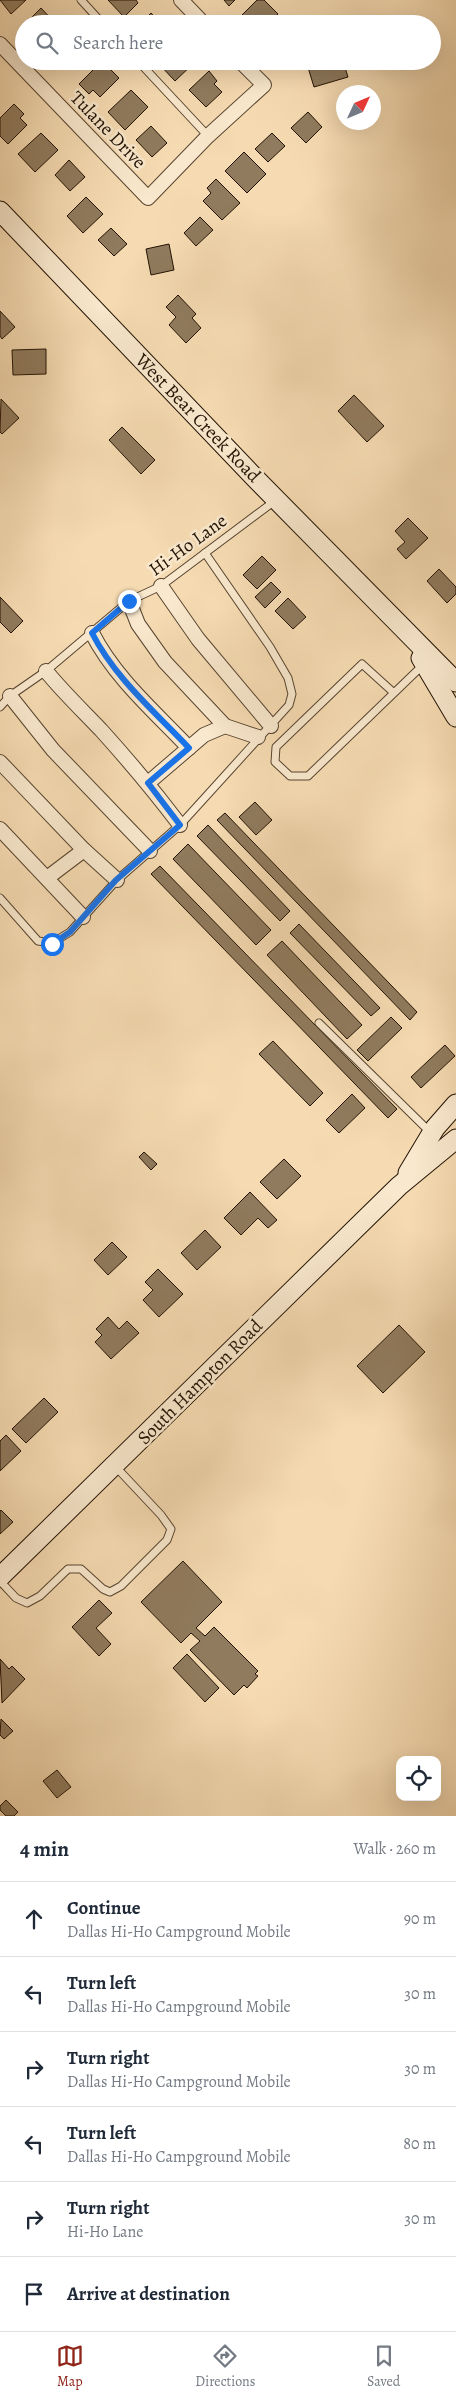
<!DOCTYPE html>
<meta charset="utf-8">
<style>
:root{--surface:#fff;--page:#f2f2f3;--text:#1f2937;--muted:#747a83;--line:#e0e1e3;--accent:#8f2418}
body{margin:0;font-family:Alegreya,serif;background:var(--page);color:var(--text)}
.controls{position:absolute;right:15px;bottom:15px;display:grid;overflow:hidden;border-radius:10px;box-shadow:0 5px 20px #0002}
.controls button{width:45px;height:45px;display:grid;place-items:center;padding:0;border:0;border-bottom:1px solid var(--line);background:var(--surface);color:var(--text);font:25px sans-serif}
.compass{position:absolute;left:336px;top:85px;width:45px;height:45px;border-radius:50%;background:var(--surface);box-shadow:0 5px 20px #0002;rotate:46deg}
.stop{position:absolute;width:15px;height:15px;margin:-11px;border:4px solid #1a73e8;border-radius:50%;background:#fff}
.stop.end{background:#1a73e8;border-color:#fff;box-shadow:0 1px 5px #0008}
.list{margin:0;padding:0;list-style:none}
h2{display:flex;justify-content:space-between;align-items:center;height:65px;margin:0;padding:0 20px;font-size:21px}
h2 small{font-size:16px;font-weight:400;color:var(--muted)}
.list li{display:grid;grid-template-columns:32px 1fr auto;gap:15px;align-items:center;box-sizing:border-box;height:75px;padding:0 20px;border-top:1px solid var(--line)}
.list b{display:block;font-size:19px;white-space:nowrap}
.list p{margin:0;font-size:16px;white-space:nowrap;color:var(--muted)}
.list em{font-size:16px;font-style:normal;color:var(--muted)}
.icon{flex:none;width:28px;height:28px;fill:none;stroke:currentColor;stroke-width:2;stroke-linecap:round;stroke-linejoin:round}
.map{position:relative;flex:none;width:456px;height:1816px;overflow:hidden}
.search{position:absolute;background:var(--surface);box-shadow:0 5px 20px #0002;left:15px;right:15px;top:15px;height:55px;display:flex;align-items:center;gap:12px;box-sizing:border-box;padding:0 18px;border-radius:28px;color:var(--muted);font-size:19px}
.sheet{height:515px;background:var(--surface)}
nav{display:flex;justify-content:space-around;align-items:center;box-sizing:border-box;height:70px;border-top:1px solid var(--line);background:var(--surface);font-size:14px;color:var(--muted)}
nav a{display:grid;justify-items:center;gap:2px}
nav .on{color:var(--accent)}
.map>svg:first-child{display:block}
</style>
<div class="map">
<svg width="456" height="1816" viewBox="0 0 456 1816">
<rect width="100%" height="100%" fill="#f6dbb2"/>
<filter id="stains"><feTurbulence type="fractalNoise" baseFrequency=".004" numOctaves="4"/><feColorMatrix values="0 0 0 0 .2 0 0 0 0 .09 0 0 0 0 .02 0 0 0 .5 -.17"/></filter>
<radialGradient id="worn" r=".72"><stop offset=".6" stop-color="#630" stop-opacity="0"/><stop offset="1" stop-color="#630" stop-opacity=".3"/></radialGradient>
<g fill="#907b5e" stroke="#221204">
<path d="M0 0H26L11 14Z"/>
<path d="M108 0H136L138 3 124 17Z"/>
<path d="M224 0H235L229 6Z"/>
<path d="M257 0H264L278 14 267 24H248L241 16Z"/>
<path d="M41 8 56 24H25Z"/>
<path d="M151 13 160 23 140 24Z"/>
<path d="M293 18 298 24H287Z"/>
<path d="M58 61H76L67 70Z"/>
<path d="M102 61 119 78 100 97 93 90 89 94 79 84Z"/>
<path d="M160 61H194L195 62 175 81 158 63Z"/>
<path d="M314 61H343L348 77 314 87 307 64Z"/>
<path d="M209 71 217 81 214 84 222 92 206 107 189 90Z"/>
<path d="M131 90 148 107 125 130 108 112Z"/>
<path d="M14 104 24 114 20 118 27 125 8 144 0 136V118Z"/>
<path d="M308 112 322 127 306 143 291 128Z"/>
<path d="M151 126 167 143 152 157 136 140Z"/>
<path d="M41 133 58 150 35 172 18 154Z"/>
<path d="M272 133 285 146 268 162 255 149Z"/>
<path d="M244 152 266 174 247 193 225 171Z"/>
<path d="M69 160 85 177 70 191 55 175Z"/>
<path d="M216 179 240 203 222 220 203 201 211 193 207 188Z"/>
<path d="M86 197 103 214 83 233 67 216Z"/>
<path d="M200 217 213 230 196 246 184 233Z"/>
<path d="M111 228 127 244 114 256 98 240Z"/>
<path d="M169 244 174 270 151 275 146 249Z"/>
<path d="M178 295 196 314 192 318 201 328 186 343 169 325 176 317 166 307Z"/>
<path d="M0 311 15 327 2 339 0 336Z"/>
<path d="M46 349V374L13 375 12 350Z"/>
<path d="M354 395 384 426 367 442 338 411Z"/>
<path d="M1 399 19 418 2 434 0 432Z"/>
<path d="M122 427 155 460 141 474 109 440Z"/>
<path d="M408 518 428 538 406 559 397 549 405 542 395 531Z"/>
<path d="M262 556 276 570 257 589 243 575Z"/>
<path d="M439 569 456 587V594L447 603 427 581Z"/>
<path d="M271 582 281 592 265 608 255 597Z"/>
<path d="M0 597 23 621 11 633 0 622Z"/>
<path d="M288 598 306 617 293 629 275 611Z"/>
<path d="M255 802 272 820 256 835 239 817Z"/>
<path d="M225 813 417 1012 410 1020 217 820Z"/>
<path d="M208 825 290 911 280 921 197 836Z"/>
<path d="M188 844 271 930 256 945 173 859Z"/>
<path d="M160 866 397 1109 388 1118 151 874Z"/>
<path d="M299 924 380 1008 371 1016 290 933Z"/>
<path d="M282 941 362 1025 347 1039 267 955Z"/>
<path d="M391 1017 402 1028 368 1061 357 1050Z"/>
<path d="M273 1041 323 1093 310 1106 259 1054Z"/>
<path d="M445 1045 455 1056 421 1088 411 1077Z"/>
<path d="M352 1094 365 1108 339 1133 326 1120Z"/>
<path d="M144 1152 157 1164 151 1170 139 1157Z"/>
<path d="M284 1159 301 1176 277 1199 260 1182Z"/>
<path d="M250 1192 277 1220 268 1228 258 1218 241 1235 224 1218Z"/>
<path d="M205 1230 221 1247 197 1270 181 1253Z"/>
<path d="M112 1242 127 1257 108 1275 94 1260Z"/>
<path d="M158 1269 183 1294 159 1317 143 1300 153 1290 145 1282Z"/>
<path d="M108 1317 119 1329 127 1321 139 1333 111 1359 95 1342 102 1335 96 1329Z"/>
<path d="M399 1325 425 1352 383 1393 357 1366Z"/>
<path d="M44 1398 58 1412 26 1443 12 1429Z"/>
<path d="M6 1435 21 1451 0 1471V1441Z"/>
<path d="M1 1510 13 1522 0 1534V1511Z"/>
<path d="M183 1561 222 1602 196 1628 205 1636 214 1627 258 1671 255 1674 258 1676 247 1688 244 1685 234 1695 190 1650 200 1641 191 1633 181 1643 141 1602Z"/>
<path d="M99 1600 112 1613 96 1628 111 1644 99 1656 72 1627Z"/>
<path d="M187 1654 219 1688 205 1702 173 1668Z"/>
<path d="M0 1659 9 1669 12 1666 25 1679 2 1703Z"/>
<path d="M1 1719 13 1731 4 1739 0 1735Z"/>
<path d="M57 1770 71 1787 57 1798 43 1781Z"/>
<path d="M6 1800 18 1812 14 1816H6L0 1810V1806Z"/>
</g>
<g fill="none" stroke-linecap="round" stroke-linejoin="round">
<g stroke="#574430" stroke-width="9">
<g id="lane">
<path d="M81 0 103 24"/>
<path d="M138 61 208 136"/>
<path d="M394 693 362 664 276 747 275 762 290 776H308L423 665"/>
<path d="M0 707 10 696 46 671 129 601 161 586 276 500"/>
<path d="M0 898 38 941 52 943 70 932 117 880 180 825 289 705 292 694 288 678 270 647 205 553"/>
<path d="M319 1023 431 1133"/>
<path d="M0 1581 16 1598 27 1603 40 1596 68 1569H81L103 1589 110 1592 121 1586 167 1540 171 1529 161 1515 115 1466"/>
</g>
</g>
<g stroke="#574430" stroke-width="16">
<g id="street">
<path d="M181 0 204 24"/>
<path d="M0 44 148 198 208 136 264 85 240 61"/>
<path d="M161 586 198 639 271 726"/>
<path d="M129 601 138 624 165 662 225 726 258 737"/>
<path d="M92 633C115 678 155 712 189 748"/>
<path d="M46 671C63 692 82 710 101 730 129 761 155 792 180 825"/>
<path d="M10 696 53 750 150 851"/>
<path d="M0 762 84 850 117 880"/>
<path d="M148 783 204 735 225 726"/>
<path d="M0 829 83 917"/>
<path d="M47 878 84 850"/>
</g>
</g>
<g stroke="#221204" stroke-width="21">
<g id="secondary">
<path d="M0 211 255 478 456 682"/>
<path d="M421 658 456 717"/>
<path d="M408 1173 435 1128 456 1104"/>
<path d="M0 1577 399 1186 456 1139"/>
</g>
</g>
<use href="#lane" stroke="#f9e8cd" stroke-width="7"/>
<use href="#street" stroke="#f9e8cd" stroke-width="14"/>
<use href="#secondary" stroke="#f9e8cd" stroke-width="19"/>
</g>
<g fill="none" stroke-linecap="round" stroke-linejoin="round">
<path stroke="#1a73e8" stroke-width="6" d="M52 944 70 932 116 880 180 825 148 783 189 748C155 712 115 678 92 633L129 601"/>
</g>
<g text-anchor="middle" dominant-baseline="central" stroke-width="5" stroke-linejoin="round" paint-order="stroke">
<g font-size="19" fill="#221204" stroke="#f9e8cd">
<text transform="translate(108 130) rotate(46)">Tulane Drive</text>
<text transform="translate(198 418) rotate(46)">West Bear Creek Road</text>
<text transform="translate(188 545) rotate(-36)">Hi-Ho Lane</text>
<text transform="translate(200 1382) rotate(-45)">South Hampton Road</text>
</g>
</g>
<rect width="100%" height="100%" filter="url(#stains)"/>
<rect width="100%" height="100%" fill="url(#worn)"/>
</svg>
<div class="controls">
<button><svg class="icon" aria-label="locate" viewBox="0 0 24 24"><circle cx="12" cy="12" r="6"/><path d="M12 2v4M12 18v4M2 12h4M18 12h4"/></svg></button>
</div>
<svg class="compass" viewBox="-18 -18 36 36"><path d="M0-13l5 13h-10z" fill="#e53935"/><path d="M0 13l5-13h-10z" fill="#747a83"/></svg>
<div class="stop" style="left:52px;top:944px"></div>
<div class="stop end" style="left:129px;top:601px"></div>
<div class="search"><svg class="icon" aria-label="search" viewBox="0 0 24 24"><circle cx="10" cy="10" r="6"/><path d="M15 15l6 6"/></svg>Search here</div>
</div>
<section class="sheet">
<h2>4 min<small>Walk · 260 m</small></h2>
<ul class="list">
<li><svg class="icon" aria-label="ahead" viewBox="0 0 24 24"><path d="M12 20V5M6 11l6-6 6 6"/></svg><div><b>Continue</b><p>Dallas Hi-Ho Campground Mobile</p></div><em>90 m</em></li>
<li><svg class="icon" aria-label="left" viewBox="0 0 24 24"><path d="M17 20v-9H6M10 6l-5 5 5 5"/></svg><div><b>Turn left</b><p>Dallas Hi-Ho Campground Mobile</p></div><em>30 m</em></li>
<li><svg class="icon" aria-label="right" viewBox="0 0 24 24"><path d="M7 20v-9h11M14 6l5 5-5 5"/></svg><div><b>Turn right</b><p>Dallas Hi-Ho Campground Mobile</p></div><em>30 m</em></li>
<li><svg class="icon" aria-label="left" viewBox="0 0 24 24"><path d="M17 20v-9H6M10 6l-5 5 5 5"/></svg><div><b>Turn left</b><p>Dallas Hi-Ho Campground Mobile</p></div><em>80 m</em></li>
<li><svg class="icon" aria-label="right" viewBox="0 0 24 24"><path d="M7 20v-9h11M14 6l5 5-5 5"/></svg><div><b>Turn right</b><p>Hi-Ho Lane</p></div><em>30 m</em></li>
<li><svg class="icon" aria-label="arrive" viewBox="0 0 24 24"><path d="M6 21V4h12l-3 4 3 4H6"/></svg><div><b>Arrive at destination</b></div></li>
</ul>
</section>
<nav>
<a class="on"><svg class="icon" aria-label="map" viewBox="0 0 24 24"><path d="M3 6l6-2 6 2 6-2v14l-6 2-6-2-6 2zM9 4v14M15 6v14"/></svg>Map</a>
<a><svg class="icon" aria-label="directions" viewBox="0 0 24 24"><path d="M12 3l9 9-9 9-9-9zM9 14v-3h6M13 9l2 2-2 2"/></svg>Directions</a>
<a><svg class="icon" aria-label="saved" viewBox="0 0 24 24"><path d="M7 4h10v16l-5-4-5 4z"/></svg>Saved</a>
</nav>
